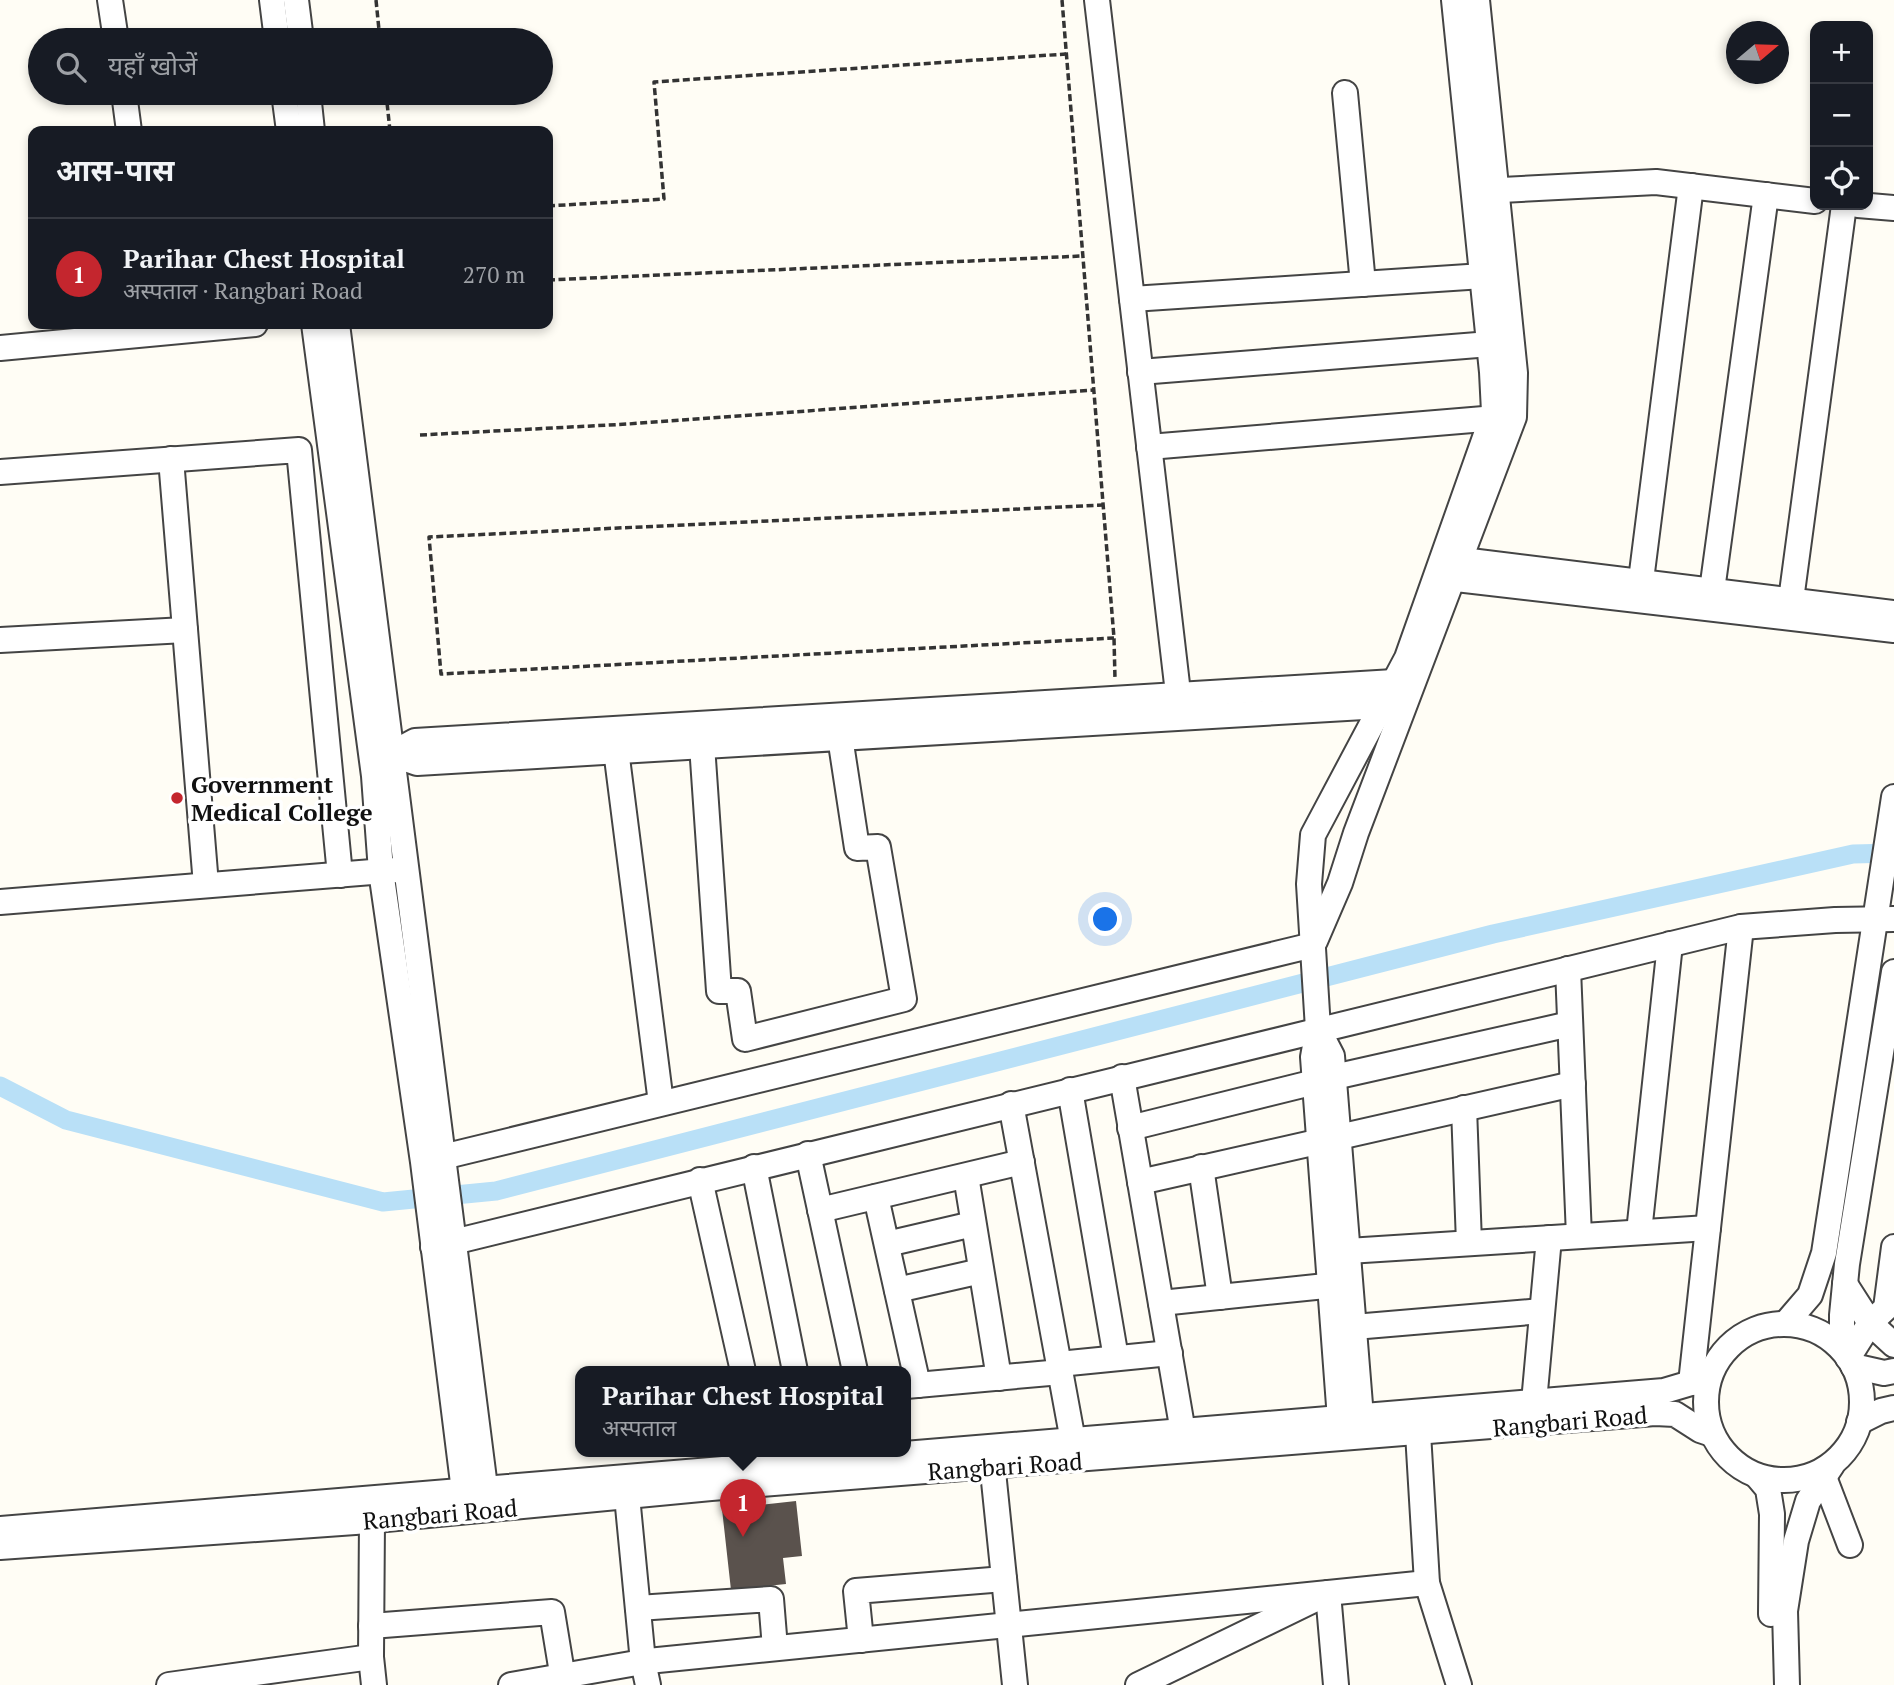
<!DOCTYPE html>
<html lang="hi">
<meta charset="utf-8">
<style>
:root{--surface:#171b24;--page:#20242c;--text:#f1f3f6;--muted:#9ea1a6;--line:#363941;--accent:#c4262e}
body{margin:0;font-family:"PT Serif","Noto Sans Devanagari",serif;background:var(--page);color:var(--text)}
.controls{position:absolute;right:21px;top:21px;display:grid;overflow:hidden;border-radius:14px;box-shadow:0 4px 10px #0003}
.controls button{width:63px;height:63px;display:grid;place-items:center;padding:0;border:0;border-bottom:2px solid var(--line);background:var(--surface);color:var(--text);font:35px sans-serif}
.compass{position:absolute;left:1726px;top:21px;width:63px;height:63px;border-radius:50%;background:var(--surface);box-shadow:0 4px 10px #0003;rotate:71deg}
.you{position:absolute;left:1106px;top:920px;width:24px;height:24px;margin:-18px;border:5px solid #fff;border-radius:50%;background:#1a73e8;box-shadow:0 0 0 10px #1a73e833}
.badge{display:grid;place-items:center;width:46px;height:46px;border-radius:50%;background:var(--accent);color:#fff;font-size:23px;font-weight:700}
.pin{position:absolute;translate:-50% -58px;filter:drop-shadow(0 2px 4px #0008)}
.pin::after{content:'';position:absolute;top:37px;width:24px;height:21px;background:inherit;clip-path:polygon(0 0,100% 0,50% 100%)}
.popup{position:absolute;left:575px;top:1366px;width:336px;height:91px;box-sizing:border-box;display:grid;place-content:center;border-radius:14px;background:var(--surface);filter:drop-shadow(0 2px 5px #0005);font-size:23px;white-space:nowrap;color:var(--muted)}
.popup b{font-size:26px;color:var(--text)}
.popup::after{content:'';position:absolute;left:50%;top:100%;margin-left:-14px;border:14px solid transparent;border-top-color:var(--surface)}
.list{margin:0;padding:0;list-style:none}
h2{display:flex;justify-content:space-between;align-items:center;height:91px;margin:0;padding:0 28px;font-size:30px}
h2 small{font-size:23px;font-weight:400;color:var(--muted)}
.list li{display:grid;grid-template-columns:46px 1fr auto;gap:21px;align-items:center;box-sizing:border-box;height:112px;padding:0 28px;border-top:2px solid var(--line)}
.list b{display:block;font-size:26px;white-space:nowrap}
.list p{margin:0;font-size:23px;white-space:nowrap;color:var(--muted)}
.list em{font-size:23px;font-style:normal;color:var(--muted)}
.icon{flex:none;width:38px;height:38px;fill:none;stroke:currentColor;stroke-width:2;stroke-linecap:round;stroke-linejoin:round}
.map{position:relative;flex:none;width:1894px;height:1685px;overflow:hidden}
.search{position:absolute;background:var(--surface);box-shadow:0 4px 10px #0003;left:28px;top:28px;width:525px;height:77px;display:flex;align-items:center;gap:18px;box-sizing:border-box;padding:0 24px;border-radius:38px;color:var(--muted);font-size:26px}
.panel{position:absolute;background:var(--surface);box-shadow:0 4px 10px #0003;left:28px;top:126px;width:525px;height:203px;border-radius:14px}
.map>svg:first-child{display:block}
</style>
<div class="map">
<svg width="1894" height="1685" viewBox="0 0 1894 1685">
<rect width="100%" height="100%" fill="#fffdf5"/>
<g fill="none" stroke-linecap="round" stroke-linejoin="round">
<path stroke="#b9e0f7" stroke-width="19" d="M0 1086 66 1120 383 1202 496 1191 1493 934 1853 854 1894 853"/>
</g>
<path fill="#5a524d" d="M796 1501 802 1556 783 1558 786 1584 731 1590 722 1509Z"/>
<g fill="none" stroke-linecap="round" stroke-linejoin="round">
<g stroke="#444" stroke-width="28">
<g id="minor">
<path d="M110 0 116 40"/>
<path d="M272 0 277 40"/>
<path d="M296 0 301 40"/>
<path d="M1097 0 1180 710"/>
<path d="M124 93 129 131"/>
<path d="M284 93 289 131"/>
<path d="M308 93 312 131"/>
<path d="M1345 93 1363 284"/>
<path d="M1482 191 1656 182 1815 201"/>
<path d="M1858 205 1894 208"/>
<path d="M1132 299 1483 276"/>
<path d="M314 324 374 776 381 871 423 1162 466 1507"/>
<path d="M337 324 487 1503"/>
<path d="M0 348 255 324"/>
<path d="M1140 372 1490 344"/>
<path d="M1149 447 1508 417"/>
<path d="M171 459 206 885"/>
<path d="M0 472 299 450 340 875"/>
<path d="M1446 558 1894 613"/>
<path d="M1439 577 1894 630"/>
<path d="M1639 596 1691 186"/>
<path d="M1791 600 1844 205"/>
<path d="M1710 605 1766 195"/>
<path d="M0 640 185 630"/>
<path d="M702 745 719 991H738L745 1039 904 999 878 847 857 848 840 737"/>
<path d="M616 750 661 1103"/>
<path d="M391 754 415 741 1394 682"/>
<path d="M391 754 417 763 1381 706"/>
<path d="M0 902 397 870"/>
<path d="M1315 941 1340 883 1356 833 1514 417 1515 373 1477 0"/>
<path d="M1568 969 1579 1236"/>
<path d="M1318 1029 1332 1056 1361 1417"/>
<path d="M1122 1077 1183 1432"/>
<path d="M1334 1077 1570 1024"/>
<path d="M1070 1090 1116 1358"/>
<path d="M1011 1104 1073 1441"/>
<path d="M1464 1108 1469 1243"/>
<path d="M1130 1128 1315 1082"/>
<path d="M808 1154 855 1371"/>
<path d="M426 1161 1313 945"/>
<path d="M754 1167 795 1371"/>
<path d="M1201 1167 1220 1297"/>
<path d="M966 1176 999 1378"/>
<path d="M700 1180 743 1371"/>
<path d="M1140 1182 1573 1084"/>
<path d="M876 1197 918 1385"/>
<path d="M820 1210 1022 1162"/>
<path d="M1639 1232 1670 944"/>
<path d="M887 1244 973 1224"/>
<path d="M433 1247 1741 927 1835 920 1894 919"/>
<path d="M1348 1251 1708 1228"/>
<path d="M1845 1284 1870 1323 1894 1345"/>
<path d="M897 1290 981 1271"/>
<path d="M1161 1303 1345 1284"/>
<path d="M1786 1323 1810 1295 1824 1253 1894 797"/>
<circle cx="1784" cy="1402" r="78"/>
<path d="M1354 1327 1542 1311"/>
<path d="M1842 1349V1315L1847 1264 1894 972"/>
<path d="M1848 1358 1870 1323 1886 1308 1894 1247"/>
<path d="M1059 1364 1170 1353"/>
<path d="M1853 1366 1884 1373 1894 1371"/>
<path d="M1691 1383 1741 927"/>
<path d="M906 1386 1061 1372"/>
<path d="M1534 1402 1549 1238"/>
<path d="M1340 1419 1313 1057 1318 1029 1309 884 1313 835 1407 658 1494 412 1492 372 1454 0"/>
<path d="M1859 1422 1881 1411 1894 1408"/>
<path d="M1418 1433 1427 1583 1459 1685"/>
<path d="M991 1452 1015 1685"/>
<path d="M1757 1476 1768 1489 1772 1514 1771 1614"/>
<path d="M1824 1477 1850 1545"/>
<path d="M627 1496 643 1662 648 1685"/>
<path d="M370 1506 372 1520 371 1657 374 1685"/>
<path d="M0 1529 1664 1391 1691 1383 1708 1381"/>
<path d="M0 1547 355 1522 711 1488 1655 1413 1675 1414 1700 1430 1712 1434"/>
<path d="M638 1608 771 1599 775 1648"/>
<path d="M371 1626 552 1612 564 1685"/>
<path d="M861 1640 856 1591 1004 1579"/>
<path d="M169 1685 371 1657"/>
<path d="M511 1685 648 1661 1427 1583"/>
<path d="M1138 1685 1328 1593 1336 1685"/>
<path d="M1787 1685 1785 1611 1796 1541 1808 1501 1832 1465"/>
</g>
</g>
<g stroke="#333" stroke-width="3.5" stroke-dasharray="7 3.5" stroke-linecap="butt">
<path d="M376 0 380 40"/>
<path d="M1062 0 1114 638 1115 679"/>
<path d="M386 93 390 131"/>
<path d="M548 206 664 199 654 82 1066 54"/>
<path d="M548 280 1082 256"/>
<path d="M420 435 628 424 1094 390"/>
<path d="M1104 505 429 537 441 674 1114 638"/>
</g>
<use href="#minor" stroke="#fff" stroke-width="24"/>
</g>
<circle fill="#c4262e" stroke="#fff" stroke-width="2.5" cx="177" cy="798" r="7"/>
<g text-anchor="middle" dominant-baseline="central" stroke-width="7" stroke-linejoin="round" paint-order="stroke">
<g font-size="24" font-weight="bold" fill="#111" stroke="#fff" text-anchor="start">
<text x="191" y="784">Government<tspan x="191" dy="28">Medical College</tspan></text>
</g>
<g font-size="24" fill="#111" stroke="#fff">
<text transform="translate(1570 1421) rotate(-5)">Rangbari Road</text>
<text transform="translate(1005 1466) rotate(-4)">Rangbari Road</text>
<text transform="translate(440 1514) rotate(-5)">Rangbari Road</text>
</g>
</g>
</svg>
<div class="controls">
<button>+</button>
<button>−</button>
<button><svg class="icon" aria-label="locate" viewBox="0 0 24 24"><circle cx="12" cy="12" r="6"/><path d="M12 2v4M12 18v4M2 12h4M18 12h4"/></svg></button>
</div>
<svg class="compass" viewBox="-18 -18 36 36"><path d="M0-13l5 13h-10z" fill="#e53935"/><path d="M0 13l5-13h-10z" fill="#9ea1a6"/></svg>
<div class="you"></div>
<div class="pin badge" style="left:743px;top:1537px">1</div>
<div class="popup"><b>Parihar Chest Hospital</b>अस्पताल</div>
<div class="search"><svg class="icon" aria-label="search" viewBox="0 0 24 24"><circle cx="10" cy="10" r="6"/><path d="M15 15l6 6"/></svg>यहाँ खोजें</div>
<section class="panel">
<h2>आस-पास<small></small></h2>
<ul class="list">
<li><span class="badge">1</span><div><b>Parihar Chest Hospital</b><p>अस्पताल · Rangbari Road</p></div><em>270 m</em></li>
</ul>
</section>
</div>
